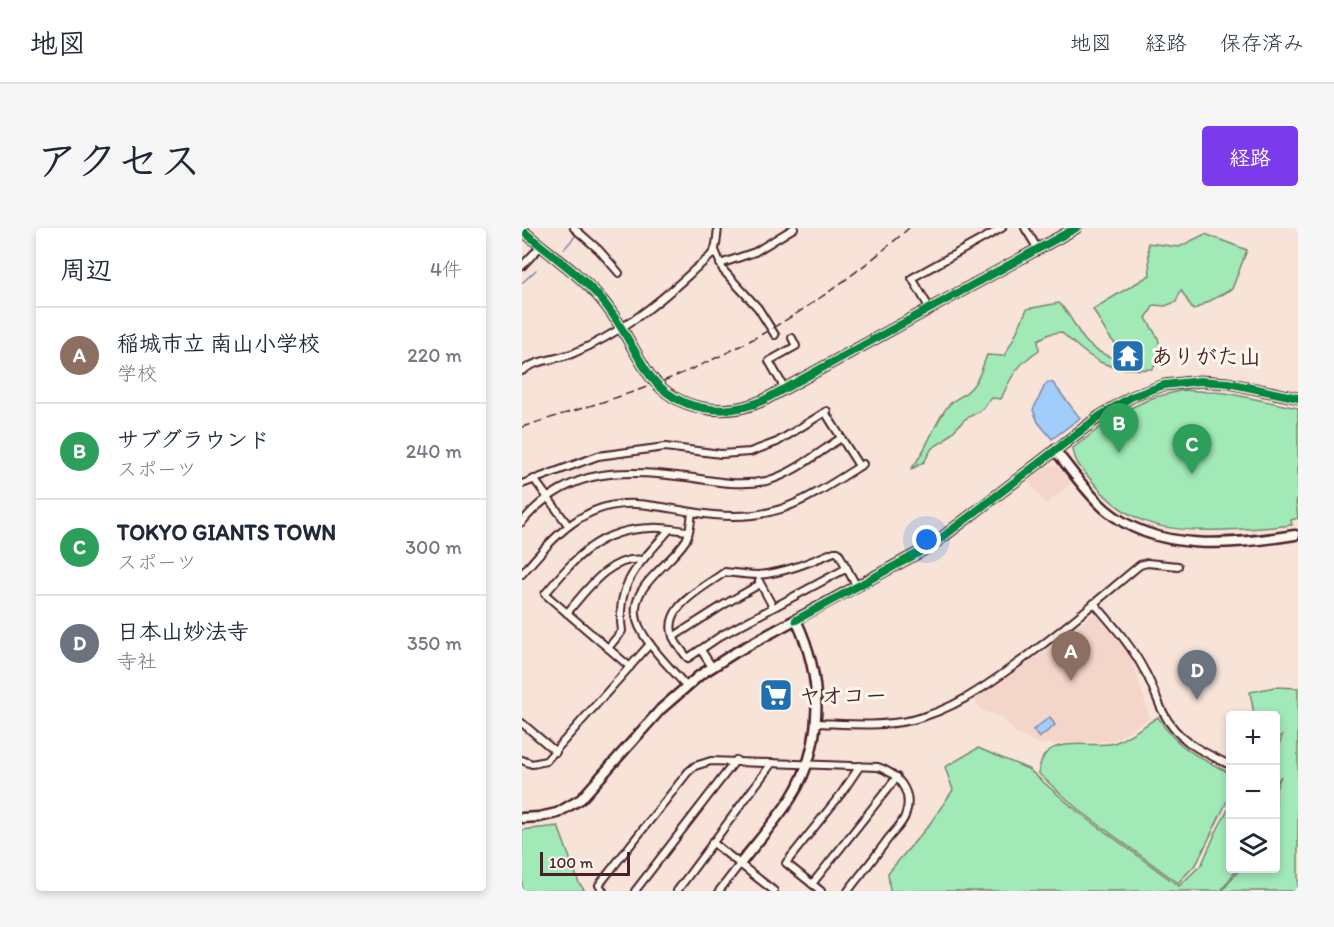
<!DOCTYPE html>
<html lang="ja">
<meta charset="utf-8">
<style>
:root{--surface:#fff;--page:#f6f6f7;--text:#1f2937;--muted:#747a83;--line:#e0e1e3;--accent:#7c3aed}
body{margin:0;font-family:Itim,"Klee One",sans-serif;background:var(--page);color:var(--text)}
.controls{position:absolute;right:18px;bottom:18px;display:grid;overflow:hidden;border-radius:6px;box-shadow:0 3px 9px #0003}
.controls button{width:54px;height:54px;display:grid;place-items:center;padding:0;border:0;border-bottom:2px solid var(--line);background:var(--surface);color:var(--text);font:30px sans-serif}
.scale{position:absolute;left:18px;bottom:15px;width:90px;box-sizing:border-box;padding-left:6px;border:3px solid #4a1f2b;border-top:0;font-size:16px;line-height:21px;white-space:nowrap;color:#4a1f2b;-webkit-text-stroke:4px #fbf7ec;paint-order:stroke}
.you{position:absolute;left:405px;top:312px;width:21px;height:21px;margin:-15px;border:4px solid #fff;border-radius:50%;background:#1a73e8;box-shadow:0 0 0 9px #1a73e833}
.badge{display:grid;place-items:center;width:39px;height:39px;border-radius:50%;background:var(--accent);color:#fff;font-size:20px;font-weight:700}
.pin{position:absolute;translate:-50% -50px;filter:drop-shadow(0 2px 3px #0008)}
.pin::after{content:'';position:absolute;top:32px;width:21px;height:18px;background:inherit;clip-path:polygon(0 0,100% 0,50% 100%)}
.list{margin:0;padding:0;list-style:none}
h2{display:flex;justify-content:space-between;align-items:center;height:78px;margin:0;padding:0 24px;font-size:26px}
h2 small{font-size:20px;font-weight:400;color:var(--muted)}
.list li{display:grid;grid-template-columns:39px 1fr auto;gap:18px;align-items:center;box-sizing:border-box;height:96px;padding:0 24px;border-top:2px solid var(--line)}
.list b{display:block;font-size:22px;white-space:nowrap}
.list p{margin:0;font-size:20px;white-space:nowrap;color:var(--muted)}
.list em{font-size:20px;font-style:normal;color:var(--muted)}
.icon{flex:none;width:33px;height:33px;fill:none;stroke:currentColor;stroke-width:2;stroke-linecap:round;stroke-linejoin:round}
.map{position:relative;flex:none;width:776px;height:663px;overflow:hidden;border-radius:6px}
header{display:flex;align-items:center;gap:36px;box-sizing:border-box;height:84px;padding:0 30px;background:var(--surface);border-bottom:2px solid var(--line)}
header strong{font-size:28px}
nav{display:flex;gap:33px;margin-inline-start:auto;font-size:21px}
.intro{display:flex;align-items:center;justify-content:space-between;box-sizing:border-box;height:144px;padding:0 36px}
h1{margin:0;font-size:42px}
.button{padding:15px 27px;border-radius:6px;background:var(--accent);color:#fff;font-size:21px;font-weight:700}
main{display:flex;gap:36px;padding:0 36px}
aside{flex:1;background:var(--surface);border-radius:6px;box-shadow:0 3px 9px #0003}
.map>svg:first-child{display:block}
</style>
<header>
<strong>地図</strong>
<nav><a>地図</a><a>経路</a><a>保存済み</a></nav>
</header>
<div class="intro"><h1>アクセス</h1><a class="button">経路</a></div>
<main>
<aside>
<h2>周辺<small>4件</small></h2>
<ul class="list">
<li><span class="badge" style="background:#8d6e63">A</span><div><b>稲城市立 南山小学校</b><p>学校</p></div><em>220 m</em></li>
<li><span class="badge" style="background:#2e9e5b">B</span><div><b>サブグラウンド</b><p>スポーツ</p></div><em>240 m</em></li>
<li><span class="badge" style="background:#2e9e5b">C</span><div><b>TOKYO GIANTS TOWN</b><p>スポーツ</p></div><em>300 m</em></li>
<li><span class="badge" style="background:#6b7280">D</span><div><b>日本山妙法寺</b><p>寺社</p></div><em>350 m</em></li>
</ul>
</aside>
<div class="map">
<svg width="776" height="663" viewBox="0 0 776 663">
<rect width="100%" height="100%" fill="#f7e3d8"/>
<filter id="ink" filterUnits="userSpaceOnUse"><feTurbulence type="fractalNoise" baseFrequency=".0167" numOctaves="2"/><feDisplacementMap in="SourceGraphic" scale="12" xChannelSelector="R" yChannelSelector="G"/><feConvolveMatrix kernelMatrix="1 2 1 2 8 2 1 2 1" color-interpolation-filters="sRGB"/></filter>
<g filter="url(#ink)">
<g fill="#f4d5ca">
<path d="M528 237 536 239 549 256 524 276 506 253Z"/>
<path d="M573 385 609 428 608 430 611 434 628 490 590 513 517 516 494 506 480 489 459 482 453 472 539 412Z"/>
</g>
<g fill="#a1e9b7" stroke="#768471" stroke-width="1.5">
<path d="M683 6 725 22 710 61 671 82 659 62 654 74 643 78 632 77 624 90 636 110 640 129 630 141C583 144 572 133 539 104L527 106 516 112 517 122C496 136 489 148 479 171L470 170 458 183 443 191 422 213 410 220 402 234 388 242C405 224 410 198 426 178 430 173 436 170 441 167 457 155 458 145 465 127L482 128 491 112 505 81 537 75C548 86 553 99 561 110 572 125 591 130 607 135L608 122C589 121 580 96 571 81L628 47 626 15 657 19Z"/>
<path d="M661 162 704 165 776 180V269L774 274 776 290 769 292 770 297C747 300 725 301 702 302 646 304 607 299 571 254 561 243 552 234 551 220L596 186 630 170Z"/>
<path d="M753 459 776 460V663H700L718 641 754 640V561L759 548 754 555V528L760 508 754 509V488L732 486 728 464Z"/>
<path d="M636 489C653 519 679 531 708 545V567L675 635 656 655 557 582 517 546C518 502 568 522 592 515 604 511 625 496 636 489Z"/>
<path d="M456 520 506 541 555 583 657 658 680 636 694 604 708 578V640L715 641 699 663H368L366 645 407 597 431 562 423 539Z"/>
<path d="M36 598 57 655 63 663H0V602Z"/>
</g>
<g fill="#a0cdfa" stroke="#7e87a7" stroke-width="1.5">
<path d="M526 154 531 155 558 190 530 211 516 194 511 182 523 157Z"/>
<path d="M528 489 533 497 517 510 511 502Z"/>
</g>
<g fill="none" stroke-linecap="round" stroke-linejoin="round">
<g stroke="#7e87a7" stroke-width="1.5">
<path d="M42 21 55 6"/>
<path d="M0 55 14 42"/>
</g>
<g stroke="#4a1f2b" stroke-width="10">
<g id="street">
<path d="M52 0 77 22 97 45"/>
<path d="M503 0 516 21"/>
<path d="M193 22 201 42 236 80 253 107"/>
<path d="M198 36 233 24 272 0"/>
<path d="M0 38 19 18"/>
<path d="M408 81 390 50 480 0"/>
<path d="M0 143C15 131 34 132 52 125 98 105 132 79 169 45 175 38 188 31 192 23 195 17 195 6 196 0"/>
<path d="M263 161 247 133 274 118 270 110"/>
<path d="M303 184 337 238"/>
<path d="M12 251 46 297"/>
<path d="M0 256 76 228 143 219 199 226 228 224 255 214 305 183"/>
<path d="M170 284C248 298 278 276 341 236"/>
<path d="M0 294C49 236 104 242 172 250 196 254 219 258 244 253 271 246 296 225 319 210"/>
<path d="M325 340 200 407 166 430C162 426 159 421 155 416 133 382 180 361 203 344 213 345 225 347 236 347 262 345 288 334 312 324H316L335 359"/>
<path d="M0 346C31 310 61 273 114 276 133 277 151 281 170 284 169 292 168 305 164 312 146 341 96 363 120 404 131 424 150 441 164 458"/>
<path d="M237 353 251 379"/>
<path d="M572 375C590 396 609 417 622 442 630 455 634 470 641 484 655 513 681 524 708 537"/>
<path d="M45 385C64 363 88 327 121 332"/>
<path d="M151 409 203 376 238 356"/>
<path d="M86 420 100 403C93 354 118 336 147 302"/>
<path d="M179 422 190 439"/>
<path d="M108 439 23 366C54 329 77 301 129 300 141 299 154 302 166 303"/>
<path d="M0 495 34 524"/>
<path d="M294 495C326 496 358 499 390 492 430 482 460 461 493 437 537 406 577 371 618 337L625 335 656 338"/>
<path d="M0 532 10 536 24 533 128 416"/>
<path d="M190 614 252 663"/>
<path d="M290 656 375 549"/>
<path d="M81 663 77 657 166 544 173 538 189 533 356 539C375 545 391 563 384 585 382 595 372 603 366 611 353 629 339 646 326 663"/>
<path d="M113 663 214 532"/>
<path d="M155 663 250 535"/>
<path d="M197 663 218 636"/>
<path d="M299 663 264 635 319 566 338 538"/>
</g>
</g>
<g stroke="#4a1f2b" stroke-width="13">
<g id="secondary">
<path d="M0 2C26 25 57 45 79 71 100 95 111 124 129 149 156 183 203 190 242 172L554 0"/>
<path d="M533 222C549 242 564 264 583 281 634 325 711 317 773 307"/>
<path d="M0 590 17 589 35 585 59 571 139 481 178 447 214 424 409 318 578 188 609 169 642 157 678 153 706 155 776 170"/>
<path d="M218 636C235 614 254 593 269 570 303 516 301 448 274 392"/>
</g>
</g>
<use href="#street" stroke="#fbf7ec" stroke-width="6"/>
<use href="#secondary" stroke="#fbf7ec" stroke-width="8"/>
<path stroke="#4a1f2b" stroke-width="1.5" stroke-dasharray="9 4.5" stroke-linecap="butt" d="M0 199C52 182 106 168 156 147 244 110 316 63 387 0"/>
<g stroke="#fbf7ec" stroke-width="11">
<g id="cycleway">
<path d="M0 2C26 25 57 45 79 71 100 95 111 124 129 149 156 183 203 190 242 172L554 0"/>
<path d="M274 392 409 318 578 188 609 169 642 157 678 153 706 155 776 170"/>
</g>
</g>
<use href="#cycleway" stroke="#00873e" stroke-width="8"/>
</g>
</g>
<defs>
<g id="temple-square" transform="scale(1.725)"><rect x="-9" y="-9" width="18" height="18" rx="4" fill="#1f6fb2" stroke="#fbf7ec"/><path d="M0-6L5-2H3V0L6.5 2.5H4V6H1.5V3h-3V6H-4V2.5H-6.5L-3 0V-2H-5Z" fill="#fff"/></g>
<g id="supermarket-square" transform="scale(1.725)"><rect x="-9" y="-9" width="18" height="18" rx="4" fill="#1f6fb2" stroke="#fbf7ec"/><path d="M-6-5.5h2.5l.6 2H6L4.5 2H-2.5L-4.4-4H-6ZM-1.5 3.2a1.3 1.3 0 1 0 .1 0ZM3 3.2a1.3 1.3 0 1 0 .1 0Z" fill="#fff"/></g>
</defs>
<g fill-rule="evenodd">
<use href="#temple-square" x="606" y="128"/>
<use href="#supermarket-square" x="254" y="467"/>
</g>
<g text-anchor="middle" dominant-baseline="central" stroke-width="6" stroke-linejoin="round" paint-order="stroke">
<g font-size="22" font-weight="bold" fill="#4a1f2b" stroke="#fbf7ec" text-anchor="start">
<text x="629" y="128">ありがた山</text>
<text x="277" y="467">ヤオコー</text>
</g>
</g>
</svg>
<div class="controls">
<button>+</button>
<button>−</button>
<button><svg class="icon" aria-label="layers" viewBox="0 0 24 24"><path d="M12 4l9 5-9 5-9-5zM3 14l9 5 9-5"/></svg></button>
</div>
<div class="scale">100 m</div>
<div class="you"></div>
<div class="pin badge" style="left:549px;top:453px;background:#8d6e63">A</div>
<div class="pin badge" style="left:597px;top:225px;background:#2e9e5b">B</div>
<div class="pin badge" style="left:670px;top:246px;background:#2e9e5b">C</div>
<div class="pin badge" style="left:675px;top:472px;background:#6b7280">D</div>
</div>
</main>
